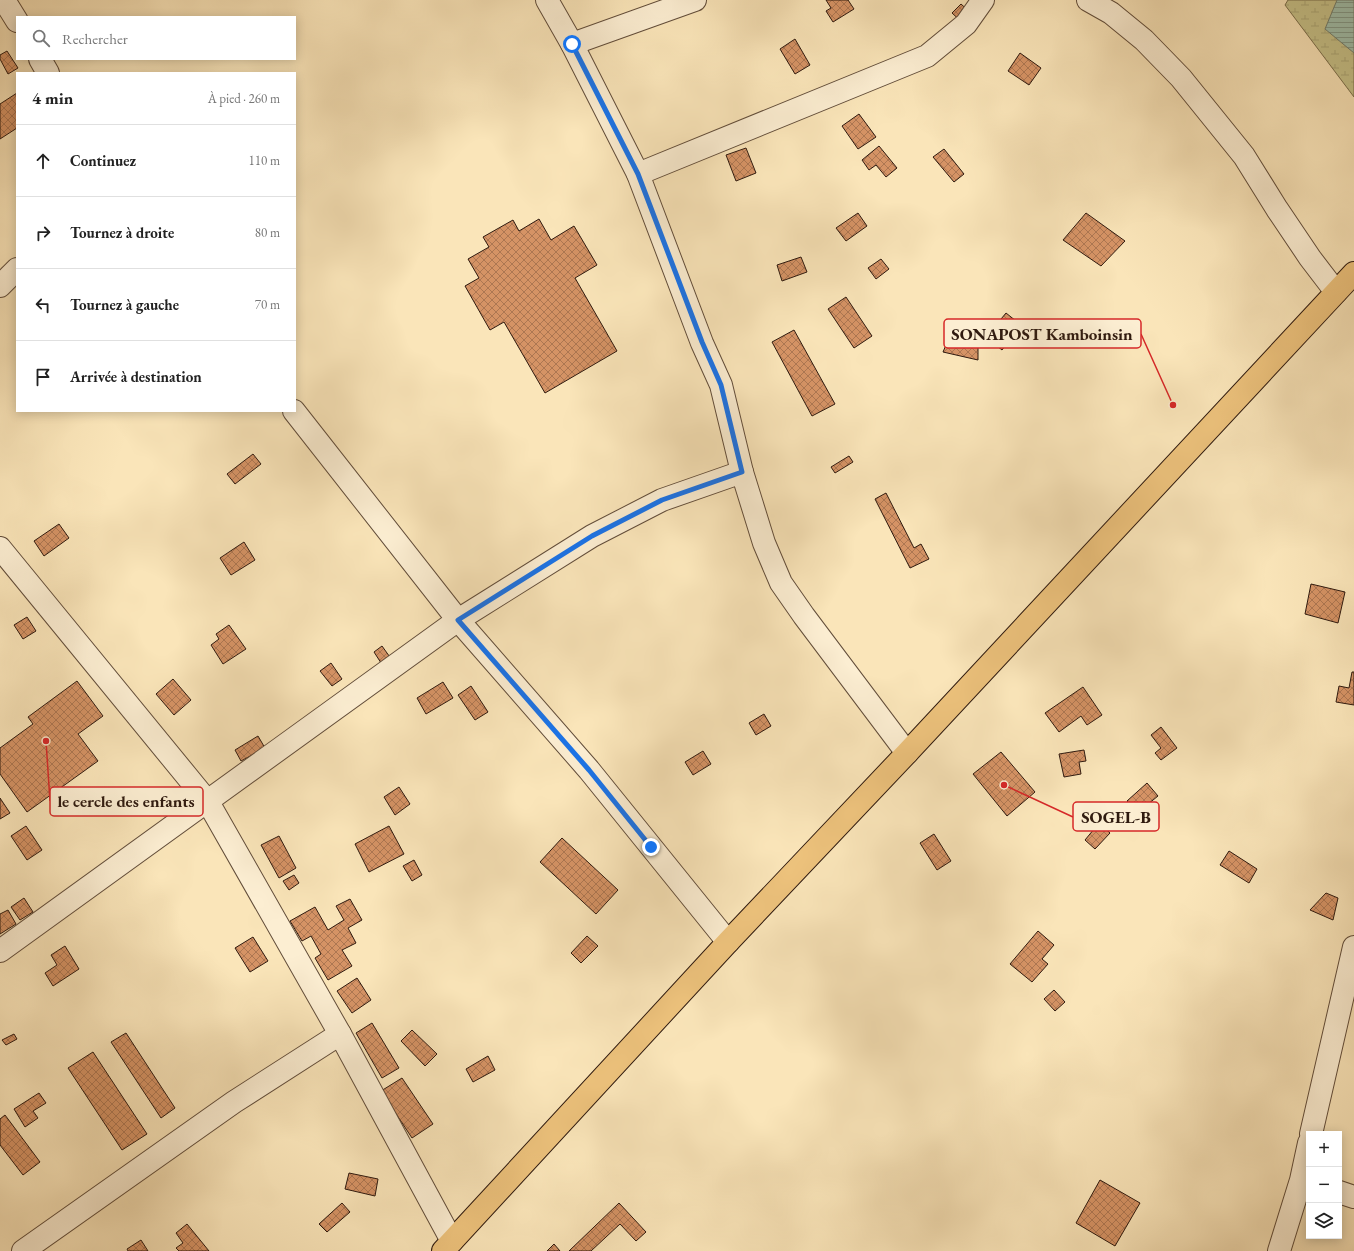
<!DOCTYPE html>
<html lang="fr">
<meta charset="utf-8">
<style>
:root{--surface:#fff;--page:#f2f2f2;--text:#222;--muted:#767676;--line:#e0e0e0}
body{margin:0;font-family:"EB Garamond",serif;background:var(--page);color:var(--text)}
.controls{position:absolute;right:12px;bottom:12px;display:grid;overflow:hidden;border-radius:0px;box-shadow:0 2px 10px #0003}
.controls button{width:36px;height:36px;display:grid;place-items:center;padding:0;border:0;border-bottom:1px solid var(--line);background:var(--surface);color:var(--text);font:20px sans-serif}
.stop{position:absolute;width:12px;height:12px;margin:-9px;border:3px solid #1a73e8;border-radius:50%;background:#fff}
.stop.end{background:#1a73e8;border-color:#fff;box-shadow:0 1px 4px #0008}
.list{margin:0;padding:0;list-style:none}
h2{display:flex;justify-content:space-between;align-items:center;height:52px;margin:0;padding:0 16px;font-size:17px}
h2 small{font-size:13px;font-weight:400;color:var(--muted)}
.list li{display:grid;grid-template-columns:26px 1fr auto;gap:12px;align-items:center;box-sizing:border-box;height:72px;padding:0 16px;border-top:1px solid var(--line)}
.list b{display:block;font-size:15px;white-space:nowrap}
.list em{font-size:13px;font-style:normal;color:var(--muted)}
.icon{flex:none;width:22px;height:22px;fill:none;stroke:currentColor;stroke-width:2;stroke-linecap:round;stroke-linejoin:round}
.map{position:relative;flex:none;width:1354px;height:1251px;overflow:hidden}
.search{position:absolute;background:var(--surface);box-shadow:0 2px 10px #0003;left:16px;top:16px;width:280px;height:44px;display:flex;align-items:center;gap:10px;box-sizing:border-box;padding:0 14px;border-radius:0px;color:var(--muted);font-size:15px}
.panel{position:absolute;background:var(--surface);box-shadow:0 2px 10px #0003;left:16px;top:72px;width:280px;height:340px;border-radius:0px}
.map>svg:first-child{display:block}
</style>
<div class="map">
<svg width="1354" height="1251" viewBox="0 0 1354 1251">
<defs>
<pattern id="wetland-marsh" width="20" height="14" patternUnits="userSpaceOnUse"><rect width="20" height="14" fill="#c6c28a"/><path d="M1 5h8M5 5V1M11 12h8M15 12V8" fill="none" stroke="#aaa676"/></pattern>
<pattern id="water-rules" width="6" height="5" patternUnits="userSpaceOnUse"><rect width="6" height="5" fill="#9fbfac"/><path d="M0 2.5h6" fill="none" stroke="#829a8a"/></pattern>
<pattern id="building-cross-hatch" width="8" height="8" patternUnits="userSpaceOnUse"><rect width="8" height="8" fill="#d59365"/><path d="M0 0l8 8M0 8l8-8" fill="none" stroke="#ad7752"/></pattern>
</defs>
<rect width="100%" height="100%" fill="#fae5b9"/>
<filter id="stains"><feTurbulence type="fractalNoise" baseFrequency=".005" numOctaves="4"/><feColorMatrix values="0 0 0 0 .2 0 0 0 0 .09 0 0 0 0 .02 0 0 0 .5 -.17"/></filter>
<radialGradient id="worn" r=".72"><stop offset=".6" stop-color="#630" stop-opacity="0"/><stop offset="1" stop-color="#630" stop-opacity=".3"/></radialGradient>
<path fill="url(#wetland-marsh)" stroke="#7a6e4c" d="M1288 0H1354V97L1285 5Z"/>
<path fill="url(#water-rules)" stroke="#727d6d" d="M1337 0H1354V53L1325 29Z"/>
<g fill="url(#building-cross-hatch)" stroke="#2f1a0f">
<path d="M826 0H848L854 9 833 22 826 11 831 8Z"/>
<path d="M961 4 972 14 964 24 952 13Z"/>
<path d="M795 39 810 65 795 74 780 49Z"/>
<path d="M7 51 18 68 8 74 0 59V55Z"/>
<path d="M1020 53 1041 68 1029 85 1008 71Z"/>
<path d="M17 93V128L0 139V104Z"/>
<path d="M859 114 876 137 858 149 842 126Z"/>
<path d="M879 146 897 168 886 177 876 165 869 170 862 160Z"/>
<path d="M746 148 756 173 736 181 726 155Z"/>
<path d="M944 149 964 174 954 182 933 157Z"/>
<path d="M858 213 867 226 846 241 836 228Z"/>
<path d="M1086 213 1125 241 1101 266 1063 240Z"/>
<path d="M539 219 551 240 574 226 597 265 575 278 617 351 545 393 504 322 490 330 465 286 479 278 468 259 489 247 483 237 513 220 519 231Z"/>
<path d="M801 257 807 272 782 281 777 265Z"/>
<path d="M881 259 889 269 876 279 868 268Z"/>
<path d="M846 297 872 336 854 348 828 309Z"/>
<path d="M1006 313 1021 325 1002 350 986 337Z"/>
<path d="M794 330 835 404 812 416 772 342Z"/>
<path d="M949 338 978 343V360L943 352Z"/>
<path d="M253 454 261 464 235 484 227 474Z"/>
<path d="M849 456 853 462 835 473 831 467Z"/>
<path d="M886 493 914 548 921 544 929 559 910 568 875 499Z"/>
<path d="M59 524 69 538 44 556 34 541Z"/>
<path d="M244 542 255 560 231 575 220 558Z"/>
<path d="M1311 584 1345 592 1338 623 1305 614Z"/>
<path d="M27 617 36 631 23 639 14 625Z"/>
<path d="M229 625 246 649 223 664 211 645 219 639 216 634Z"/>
<path d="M382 646 392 660 383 666 374 652Z"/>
<path d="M331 663 342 679 332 686 320 671Z"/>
<path d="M1352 672H1354V705L1336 702 1339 686 1349 688Z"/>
<path d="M173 679 191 700 174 715 156 694Z"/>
<path d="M77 681 103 716 78 734 98 761 27 812 0 774V748L33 724 28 717Z"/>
<path d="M443 682 453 698 426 714 417 698Z"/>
<path d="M471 686 488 712 475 720 458 695Z"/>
<path d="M1083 687 1102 715 1087 725 1081 716 1059 732 1045 713Z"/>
<path d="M764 714 771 726 756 735 749 723Z"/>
<path d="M1161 727 1177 748 1161 760 1155 753 1161 748 1151 735Z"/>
<path d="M258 736 265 748 241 761 235 750Z"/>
<path d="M1084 750 1086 761 1079 762 1081 774 1064 777 1059 754Z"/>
<path d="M703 751 711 764 693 775 685 762Z"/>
<path d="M1001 752 1035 792 1007 816 973 774Z"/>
<path d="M1147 783 1158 796 1137 813 1127 801Z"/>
<path d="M399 787 410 804 395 815 384 797Z"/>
<path d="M0 798 10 813 0 819Z"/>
<path d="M1099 823 1110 833 1095 849 1085 840Z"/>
<path d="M26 826 42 850 27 860 11 836Z"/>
<path d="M389 826 404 854 369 872 355 844Z"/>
<path d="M934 834 951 861 937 870 920 843Z"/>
<path d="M279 836 296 868 279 878 261 845Z"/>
<path d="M562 838 618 890 596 914 540 862Z"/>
<path d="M1229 851 1257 869 1249 883 1220 865Z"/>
<path d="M414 860 422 875 412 881 403 866Z"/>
<path d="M294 875 299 883 289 890 283 881Z"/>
<path d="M1326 893 1338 898 1333 920 1310 910Z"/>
<path d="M24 898 33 912 20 920 11 907Z"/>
<path d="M350 899 362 920 348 928 356 943 342 950 352 966 328 980 315 958 321 954 311 936 302 941 290 921 315 907 328 930 344 920 336 906Z"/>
<path d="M8 910 16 924 0 934V914Z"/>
<path d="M1038 931 1054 945 1042 959 1048 964 1032 982 1010 964Z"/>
<path d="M587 936 598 946 581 963 571 953Z"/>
<path d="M253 937 268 961 250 972 235 948Z"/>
<path d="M65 946 79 969 53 986 45 973 57 965 51 955Z"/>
<path d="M357 978 371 1000 352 1013 337 991Z"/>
<path d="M1054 990 1065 1002 1055 1011 1044 999Z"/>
<path d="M372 1023 399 1068 382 1078 356 1033Z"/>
<path d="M412 1030 437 1054 425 1066 401 1041Z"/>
<path d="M126 1033 175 1108 161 1118 111 1042Z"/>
<path d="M14 1034 17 1039 6 1045 2 1040Z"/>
<path d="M93 1052 147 1134 122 1150 68 1068Z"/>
<path d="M488 1056 495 1070 473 1082 466 1069Z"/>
<path d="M402 1078 433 1124 412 1138 381 1091Z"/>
<path d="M39 1093 46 1103 33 1111 38 1118 25 1127 14 1109Z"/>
<path d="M5 1115 40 1162 23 1175 0 1145V1119Z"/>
<path d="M349 1173 378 1179 375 1196 345 1189Z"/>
<path d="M1100 1180 1140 1203 1115 1246 1076 1223Z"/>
<path d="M342 1203 350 1212 327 1232 319 1224Z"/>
<path d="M619 1203 646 1232 636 1241 620 1224 591 1251H569Z"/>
<path d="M187 1224 209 1251H179L176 1248 183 1243 176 1233Z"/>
<path d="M141 1240 148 1251H128L127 1249Z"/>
<path d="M554 1244 560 1251H547Z"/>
</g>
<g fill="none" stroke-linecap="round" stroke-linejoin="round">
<g stroke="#624d3a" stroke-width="24">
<g id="minor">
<path d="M4 0 17 21"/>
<path d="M547 0 572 44 638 174 702 343 721 385 742 472"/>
<path d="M1088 0 1111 13 1144 40 1181 78 1244 156 1277 209 1310 258 1336 292"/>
<path d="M572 44 695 0"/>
<path d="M40 59 48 73"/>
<path d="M638 174 927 56 966 24 983 0"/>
<path d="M0 286 17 269"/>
<path d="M294 411 458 620 589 770 728 942"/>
<path d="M0 548 208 802 340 1034 452 1241"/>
<path d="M0 951 458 620 592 536 662 500 742 472 764 543 781 583 804 616 907 753"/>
<path d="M1311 1134 1354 947"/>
<path d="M1339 1192 1354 1197"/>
<path d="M23 1251 234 1102 340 1034"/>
<path d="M1279 1251 1301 1180 1309 1143"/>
</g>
</g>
<g stroke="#2f1a0f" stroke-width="24">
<path id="primary" d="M443 1251 728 942 907 753 1354 273"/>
</g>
<use href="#minor" stroke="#fceed2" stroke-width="22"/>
<use href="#primary" stroke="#edc27c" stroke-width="22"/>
</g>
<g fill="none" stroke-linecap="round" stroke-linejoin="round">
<path stroke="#1a73e8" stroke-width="5" d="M572 44 638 174 702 342 721 385 742 472 662 500 592 536 458 620 589 770 651 847"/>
</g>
<path fill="none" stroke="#d62828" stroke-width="1.5" d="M1173 405L1141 334M46 741L50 801M1004 785L1073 817"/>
<g fill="#d62828" stroke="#fceed2" stroke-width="1.5">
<circle cx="1173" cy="405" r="4"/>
<circle cx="46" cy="741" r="4"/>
<circle cx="1004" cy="785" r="4"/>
</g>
<g fill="#fceed2" stroke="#d62828" stroke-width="1.5">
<rect x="944" y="319" width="197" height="29" rx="4"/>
<rect x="50" y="787" width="153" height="29" rx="4"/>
<rect x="1073" y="802" width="86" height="29" rx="4"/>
</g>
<g font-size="17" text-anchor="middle" font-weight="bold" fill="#2f1a0f">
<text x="1042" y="340">SONAPOST Kamboinsin</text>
<text x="126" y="807">le cercle des enfants</text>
<text x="1116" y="823">SOGEL-B</text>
</g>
<rect width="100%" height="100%" filter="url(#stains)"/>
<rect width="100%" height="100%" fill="url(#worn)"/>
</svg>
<div class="controls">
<button>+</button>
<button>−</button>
<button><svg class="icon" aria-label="layers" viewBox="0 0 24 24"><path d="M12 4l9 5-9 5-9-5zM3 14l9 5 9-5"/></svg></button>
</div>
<div class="stop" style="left:572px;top:44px"></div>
<div class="stop end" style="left:651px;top:847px"></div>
<div class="search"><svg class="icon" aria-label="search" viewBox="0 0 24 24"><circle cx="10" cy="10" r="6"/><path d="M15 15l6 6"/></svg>Rechercher</div>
<section class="panel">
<h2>4 min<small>À pied · 260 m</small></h2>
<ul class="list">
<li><svg class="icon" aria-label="ahead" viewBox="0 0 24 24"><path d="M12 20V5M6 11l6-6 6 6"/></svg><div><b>Continuez</b></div><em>110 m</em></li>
<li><svg class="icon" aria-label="right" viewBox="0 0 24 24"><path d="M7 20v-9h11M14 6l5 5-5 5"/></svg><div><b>Tournez à droite</b></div><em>80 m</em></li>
<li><svg class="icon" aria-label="left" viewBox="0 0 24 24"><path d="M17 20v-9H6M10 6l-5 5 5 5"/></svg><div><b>Tournez à gauche</b></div><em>70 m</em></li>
<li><svg class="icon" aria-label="arrive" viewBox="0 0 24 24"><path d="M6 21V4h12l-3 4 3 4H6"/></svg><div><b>Arrivée à destination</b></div></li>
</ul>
</section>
</div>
